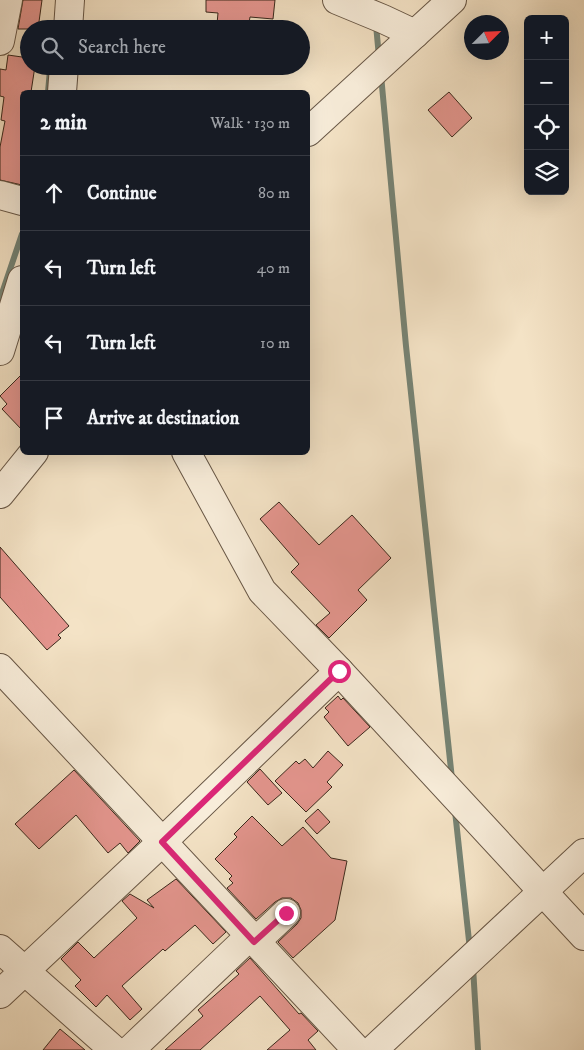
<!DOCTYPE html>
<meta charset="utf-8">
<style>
:root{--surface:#171b24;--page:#242831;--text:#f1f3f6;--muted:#9ea1a6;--line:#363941}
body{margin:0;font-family:"IM FELL DW Pica",serif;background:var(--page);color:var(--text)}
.controls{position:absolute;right:15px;top:15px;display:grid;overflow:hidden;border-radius:8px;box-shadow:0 5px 20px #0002}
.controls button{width:45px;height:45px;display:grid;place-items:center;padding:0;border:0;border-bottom:1px solid var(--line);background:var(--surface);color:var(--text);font:25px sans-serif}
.compass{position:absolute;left:464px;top:15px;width:45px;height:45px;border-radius:50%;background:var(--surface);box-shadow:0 5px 20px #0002;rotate:66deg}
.stop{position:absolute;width:15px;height:15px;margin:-11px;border:4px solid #db2777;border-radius:50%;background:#fff}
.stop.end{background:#db2777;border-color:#fff;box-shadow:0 1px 5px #0008}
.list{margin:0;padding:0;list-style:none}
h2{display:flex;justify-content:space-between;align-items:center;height:65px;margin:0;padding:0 20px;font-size:21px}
h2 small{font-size:16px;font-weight:400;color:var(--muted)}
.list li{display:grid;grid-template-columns:32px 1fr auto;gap:15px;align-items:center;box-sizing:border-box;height:75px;padding:0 20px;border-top:1px solid var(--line)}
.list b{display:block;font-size:19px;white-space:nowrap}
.list em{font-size:16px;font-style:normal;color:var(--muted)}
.icon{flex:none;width:28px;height:28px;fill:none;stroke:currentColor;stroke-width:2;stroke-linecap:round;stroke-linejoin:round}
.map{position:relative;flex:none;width:584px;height:1050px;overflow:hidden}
.search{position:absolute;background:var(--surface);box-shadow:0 5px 20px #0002;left:20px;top:20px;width:290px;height:55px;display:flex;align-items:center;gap:12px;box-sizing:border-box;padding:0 18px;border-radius:28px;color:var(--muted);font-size:19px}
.panel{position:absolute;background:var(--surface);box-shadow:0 5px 20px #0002;left:20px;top:90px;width:290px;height:365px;border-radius:8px}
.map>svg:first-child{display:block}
</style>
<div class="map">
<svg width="584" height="1050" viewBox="0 0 584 1050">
<rect width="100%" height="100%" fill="#f4e3c6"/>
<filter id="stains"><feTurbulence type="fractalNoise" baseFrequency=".004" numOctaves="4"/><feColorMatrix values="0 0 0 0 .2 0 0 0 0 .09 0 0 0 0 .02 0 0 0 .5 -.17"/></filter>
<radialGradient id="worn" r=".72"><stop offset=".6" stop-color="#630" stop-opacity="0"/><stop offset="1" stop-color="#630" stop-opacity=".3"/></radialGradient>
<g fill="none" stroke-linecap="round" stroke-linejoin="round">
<g stroke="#768374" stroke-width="6">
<path d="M376 25 379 57"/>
<path d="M381 75 406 346 452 779"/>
<path d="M48 92 50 70"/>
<path d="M0 299 22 234"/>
<path d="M455 811 470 950"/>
<path d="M473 967 478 1050"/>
</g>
</g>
<g fill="#e5968f" stroke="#3a281c">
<path d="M23 0H42L38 29H18Z"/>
<path d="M206 0H275L273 19 250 17 248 29H221V25L217 24 218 13 206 12Z"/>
<path d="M8 55 29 58V66H35L31 92H22V185L0 180V147L5 121 1 120 4 97 0 96V69L6 70Z"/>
<path d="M449 92 472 118 452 137 428 110Z"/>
<path d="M22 374V430L2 409 7 404 0 396Z"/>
<path d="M279 502 319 545 352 515 391 558 358 590 367 600 329 638 316 625 330 613 291 572 299 564 260 519Z"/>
<path d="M0 547 69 626 58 635 61 638 47 650 0 597Z"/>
<path d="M338 696 341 700 343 698 370 727 348 746 324 717 329 712 325 708Z"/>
<path d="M328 751 343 765 327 782 332 787 306 812 275 781 296 761 299 764 305 759 313 768Z"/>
<path d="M260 769 282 793 268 805 247 782Z"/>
<path d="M74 770 140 841 128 853 120 843 108 853 76 815 39 849 15 824Z"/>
<path d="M318 809 330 822 317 834 305 821Z"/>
<path d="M252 816 282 846 303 827 331 858 347 861 335 920 293 958 278 942 297 924 301 918V910L298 903 291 898H282L275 902 256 919 227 888 233 883 229 879 232 876 215 859 237 837 234 834Z"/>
<path d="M176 879 226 932 213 944 195 925 165 951 163 949 122 986 142 1009 130 1020 107 995 96 1007 75 986 81 980 61 959 78 942 94 958 137 918 122 901 130 894 154 908 147 900Z"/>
<path d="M250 958 299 1014 301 1013 318 1031 308 1040 316 1050H267L290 1030 260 996 200 1050H165L203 1016 198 1010 239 974 236 971Z"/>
<path d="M60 1029 85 1050H43Z"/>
</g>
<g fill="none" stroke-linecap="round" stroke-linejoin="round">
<g stroke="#685746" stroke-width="30">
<g id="minor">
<path d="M337 0 383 19 415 34"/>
<path d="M68 29 70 0"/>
<path d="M0 41 8 0"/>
<path d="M62 92 64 66"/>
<path d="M308 132 452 0"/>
<path d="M0 195 22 201"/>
<path d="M0 351 22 280"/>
<path d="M186 452 262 591 339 671 584 936"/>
<path d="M0 494 34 452"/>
<path d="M0 668 357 1050"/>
<path d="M255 942 286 913"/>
<path d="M0 949 114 1050"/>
<path d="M0 994 162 842 339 671"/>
<path d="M130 1050 250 936"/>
<path d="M373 1050 584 853"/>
</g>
</g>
<use href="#minor" stroke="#f8edda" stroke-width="28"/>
</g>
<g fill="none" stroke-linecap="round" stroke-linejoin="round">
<path stroke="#db2777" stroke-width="6" d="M286 913 254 942 162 842 339 671"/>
</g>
<rect width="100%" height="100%" filter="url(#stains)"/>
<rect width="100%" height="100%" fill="url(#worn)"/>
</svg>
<div class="controls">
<button>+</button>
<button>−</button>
<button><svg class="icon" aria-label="locate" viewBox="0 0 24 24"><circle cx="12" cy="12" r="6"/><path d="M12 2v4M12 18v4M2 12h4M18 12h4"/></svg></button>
<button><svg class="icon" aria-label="layers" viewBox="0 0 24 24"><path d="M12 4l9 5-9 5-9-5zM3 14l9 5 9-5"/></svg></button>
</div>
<svg class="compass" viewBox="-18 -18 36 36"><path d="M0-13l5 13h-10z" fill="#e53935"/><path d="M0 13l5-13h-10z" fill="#9ea1a6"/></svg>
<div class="stop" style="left:339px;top:671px"></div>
<div class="stop end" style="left:286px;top:913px"></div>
<div class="search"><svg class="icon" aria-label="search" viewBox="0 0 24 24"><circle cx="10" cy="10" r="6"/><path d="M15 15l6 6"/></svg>Search here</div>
<section class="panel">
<h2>2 min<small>Walk · 130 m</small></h2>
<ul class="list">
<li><svg class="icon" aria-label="ahead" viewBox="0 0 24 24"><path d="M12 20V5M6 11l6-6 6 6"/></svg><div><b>Continue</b></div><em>80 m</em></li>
<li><svg class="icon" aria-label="left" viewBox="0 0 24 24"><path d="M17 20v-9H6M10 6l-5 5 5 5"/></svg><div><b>Turn left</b></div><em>40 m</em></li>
<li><svg class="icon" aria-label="left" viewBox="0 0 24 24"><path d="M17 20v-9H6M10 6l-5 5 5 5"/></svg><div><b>Turn left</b></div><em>10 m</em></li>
<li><svg class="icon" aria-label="arrive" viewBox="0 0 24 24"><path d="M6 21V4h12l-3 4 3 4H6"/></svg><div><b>Arrive at destination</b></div></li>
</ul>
</section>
</div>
